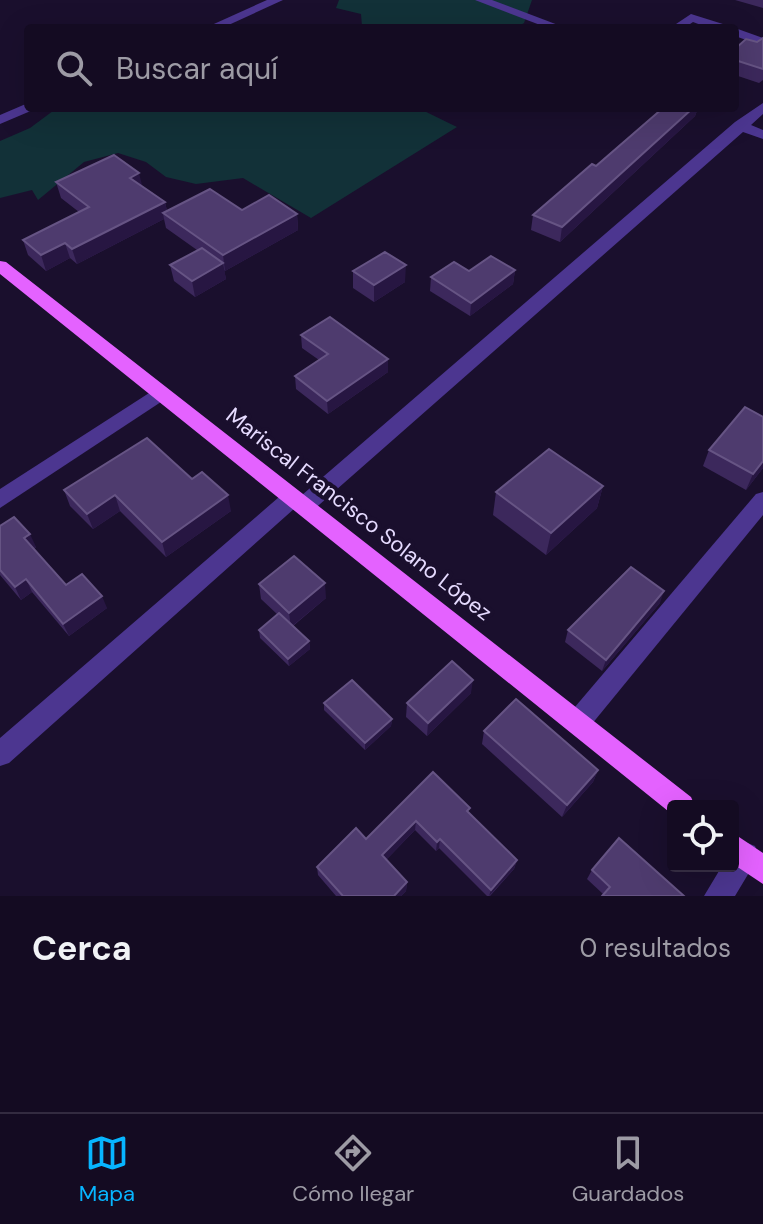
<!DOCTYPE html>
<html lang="es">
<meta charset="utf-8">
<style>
:root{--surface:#140b22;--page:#21192f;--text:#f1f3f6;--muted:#9d9ba5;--line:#332b40;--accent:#07b5ff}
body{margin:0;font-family:"DM Sans",sans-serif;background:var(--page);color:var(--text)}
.controls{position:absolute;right:24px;bottom:24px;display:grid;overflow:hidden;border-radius:8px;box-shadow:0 8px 32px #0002}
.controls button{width:72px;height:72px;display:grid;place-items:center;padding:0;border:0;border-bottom:2px solid var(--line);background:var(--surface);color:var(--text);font:40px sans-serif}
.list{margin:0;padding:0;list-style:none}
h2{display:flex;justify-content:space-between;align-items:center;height:104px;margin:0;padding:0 32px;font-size:34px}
h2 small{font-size:26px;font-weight:400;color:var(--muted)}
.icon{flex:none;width:44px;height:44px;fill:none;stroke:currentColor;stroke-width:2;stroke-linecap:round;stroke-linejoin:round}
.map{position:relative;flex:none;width:763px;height:896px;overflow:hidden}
.search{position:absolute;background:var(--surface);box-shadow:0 8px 32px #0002;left:24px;right:24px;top:24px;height:88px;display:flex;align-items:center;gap:20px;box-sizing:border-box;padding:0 28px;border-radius:8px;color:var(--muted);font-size:30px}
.sheet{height:216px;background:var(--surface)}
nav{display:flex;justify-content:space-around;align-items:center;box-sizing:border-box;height:112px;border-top:2px solid var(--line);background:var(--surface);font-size:22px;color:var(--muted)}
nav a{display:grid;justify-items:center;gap:4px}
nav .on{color:var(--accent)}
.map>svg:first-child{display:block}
</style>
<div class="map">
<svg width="763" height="896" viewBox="0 0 763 896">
<rect width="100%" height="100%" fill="#1a0f2d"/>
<g fill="#123138">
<path d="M339 0H532L524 23 516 28H357L362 26 361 14 336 8Z"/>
<path d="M57 108H418L457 127 311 218 243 178 196 184 166 177 146 162 118 153 84 162 38 200 32 190 0 198V141L30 128Z"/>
</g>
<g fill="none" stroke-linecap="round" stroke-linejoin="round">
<g fill="#4c3690" fill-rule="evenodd">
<path d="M267 0H283L222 28H205Z"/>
<path d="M475 0H492L566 28H548Z"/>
<path d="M691 14 726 25 728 28H709L693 22 684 28H670Z"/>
<path d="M735 28 763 38V46L735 36Z"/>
<path d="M28 103V108L33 110 0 124V115Z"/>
<path d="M763 103V114L751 125 763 130V139L743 132 311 512 304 514 295 508 9 763 0 766V738L286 491 293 489 302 495 735 122Z"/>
<path d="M160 386 170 393 167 398 0 508V489Z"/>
<path d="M763 492V515L587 730 578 734 569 730 566 722 569 714 756 494Z"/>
<path d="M745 842 755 846 759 856 735 896H704L722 866H733L735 846Z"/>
</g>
<g fill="#e462ff" fill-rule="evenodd">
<path d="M0 261 6 262 691 797 695 806H673V815L0 274Z"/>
<path d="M733 833 763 853V884L733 864Z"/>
</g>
</g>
<g fill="#3c285c">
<path d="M735 0H763V8Z"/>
<path d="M763 38V80L759 83 735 75V49L757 42Z"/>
<path d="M663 108H698L695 116 560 242 531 230 533 215 596 166Z"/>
<path d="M56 182 142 186 165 202 167 211 242 210 297 214 298 230 225 271 224 270 226 279 195 297 174 281 170 265 197 250 166 228 164 219 77 264 70 258 46 271 28 255 23 240 79 212 61 198Z"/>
<path d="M515 270 513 284 470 316 430 291 431 277 469 271Z"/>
<path d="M353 271 405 282 374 302 353 288Z"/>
<path d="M301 335 388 359V372L328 414 296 389 295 376 319 360 302 348Z"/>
<path d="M709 450 763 468 746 490 703 466Z"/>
<path d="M192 479 231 511 166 557 120 511 93 529 70 506 64 490Z"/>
<path d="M603 486 597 508 546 555 493 515 496 492Z"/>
<path d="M0 526 36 547 34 549 66 585 107 608 69 636 32 592 21 600 0 575Z"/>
<path d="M259 584 326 598 293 626 309 641 310 649 289 666 260 638 259 630 278 615 261 599Z"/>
<path d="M660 603 602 671 565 642 568 630Z"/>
<path d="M471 693 427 736 406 717 407 703Z"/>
<path d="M324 703 392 719 391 726 365 750 324 710Z"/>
<path d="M484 731 598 770 593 782 562 817 482 744Z"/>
<path d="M433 772 469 813 517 860 514 869 490 896H487L439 848 436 851 415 830 386 860 407 882 406 891 401 896H336L318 875 317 867 366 839Z"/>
<path d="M592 870 684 896 603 894 587 879Z"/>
</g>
<g fill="#271642">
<path d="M693 108H698L695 116 560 242 562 227Z"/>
<path d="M139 173 143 189 130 178Z"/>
<path d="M165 202 168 216 163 213 164 219 77 264 72 249Z"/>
<path d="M297 214 298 230 225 271 223 255Z"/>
<path d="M65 243 70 258 46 271 41 255Z"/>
<path d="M223 263 226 279 195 297 192 281Z"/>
<path d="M406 265 405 282 374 302V285Z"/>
<path d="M515 270 513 284 470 316 471 303Z"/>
<path d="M388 359V372L328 414 327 401Z"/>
<path d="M763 461V468L746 490 753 474Z"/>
<path d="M603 486 597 508 546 555 551 533Z"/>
<path d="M115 495 120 511 93 529 87 514Z"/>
<path d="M228 495 231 511 166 557 162 542Z"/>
<path d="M30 534 36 547 30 551 24 538Z"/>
<path d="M26 579 32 592 21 600 15 587Z"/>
<path d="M325 583 326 598 291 627 289 613Z"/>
<path d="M664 591 660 603 602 671 606 660Z"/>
<path d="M102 596 107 608 69 636 63 624Z"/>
<path d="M309 641 310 649 289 666 288 659Z"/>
<path d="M473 680 471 693 427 736 428 723Z"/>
<path d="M392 719 391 726 365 750V743Z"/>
<path d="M598 770 593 782 562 817 567 805Z"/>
<path d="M416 821 415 830 382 864V855Z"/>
<path d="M440 839 439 848 436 851 437 842Z"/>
<path d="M517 860 514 869 489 896 491 890Z"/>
<path d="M407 882 406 891 401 896H394Z"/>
</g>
<g fill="#4e3b6e" stroke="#665484" stroke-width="2">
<path d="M763 38V69L735 60V49L746 39 757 42Z"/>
<path d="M663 108H693L562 227 533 215 592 164 596 166Z"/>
<path d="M114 155 139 173 130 178 165 202 72 249 65 243 41 255 23 240 89 207 56 182Z"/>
<path d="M210 189 242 210 269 195 297 214 223 255 163 213Z"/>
<path d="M202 248 223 263 192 281 170 265Z"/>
<path d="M385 252 406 265 374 285 353 271Z"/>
<path d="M491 256 515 270 471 303 431 277 454 262 469 271Z"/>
<path d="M330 317 388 359 327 401 295 376 328 354 301 335Z"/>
<path d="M745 407 763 417V461L753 474 709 450Z"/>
<path d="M147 438 192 479 202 472 228 495 162 542 115 495 87 514 64 490Z"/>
<path d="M549 449 603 486 551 533 496 492Z"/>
<path d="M14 517 30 534 24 538 66 585 82 574 102 596 63 624 26 579 15 587 0 570V526Z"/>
<path d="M294 556 325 583 289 613 259 584Z"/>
<path d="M631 567 664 591 606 660 568 630Z"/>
<path d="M279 613 309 641 288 659 259 630Z"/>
<path d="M452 661 473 680 428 723 407 703Z"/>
<path d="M352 680 392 719 365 743 324 703Z"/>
<path d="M516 699 598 770 567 805 484 731Z"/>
<path d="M433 772 470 808 467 811 517 860 491 890 440 839 437 842 416 821 382 855 407 882 394 896H343L317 867 356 828 366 839Z"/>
<path d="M619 838 684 896H602L610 887 592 870Z"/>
</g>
<g text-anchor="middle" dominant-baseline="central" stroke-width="8" stroke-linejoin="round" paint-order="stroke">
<g font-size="22" fill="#e6dbff" stroke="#1a0f2d">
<text transform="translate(359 514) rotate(38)">Mariscal Francisco Solano López</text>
</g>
</g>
</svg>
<div class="controls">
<button><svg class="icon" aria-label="locate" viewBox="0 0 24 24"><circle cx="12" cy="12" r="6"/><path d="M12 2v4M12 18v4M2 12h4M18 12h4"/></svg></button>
</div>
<div class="search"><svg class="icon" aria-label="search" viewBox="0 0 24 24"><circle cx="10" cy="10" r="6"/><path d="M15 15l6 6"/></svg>Buscar aquí</div>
</div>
<section class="sheet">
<h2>Cerca<small>0 resultados</small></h2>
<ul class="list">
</ul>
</section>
<nav>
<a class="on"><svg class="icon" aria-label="map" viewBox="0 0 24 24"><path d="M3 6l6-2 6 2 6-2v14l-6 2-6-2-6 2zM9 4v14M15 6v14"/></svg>Mapa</a>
<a><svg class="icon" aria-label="directions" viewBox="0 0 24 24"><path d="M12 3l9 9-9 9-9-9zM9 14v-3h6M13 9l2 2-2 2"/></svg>Cómo llegar</a>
<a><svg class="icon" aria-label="saved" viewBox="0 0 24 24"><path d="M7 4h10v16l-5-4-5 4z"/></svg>Guardados</a>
</nav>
